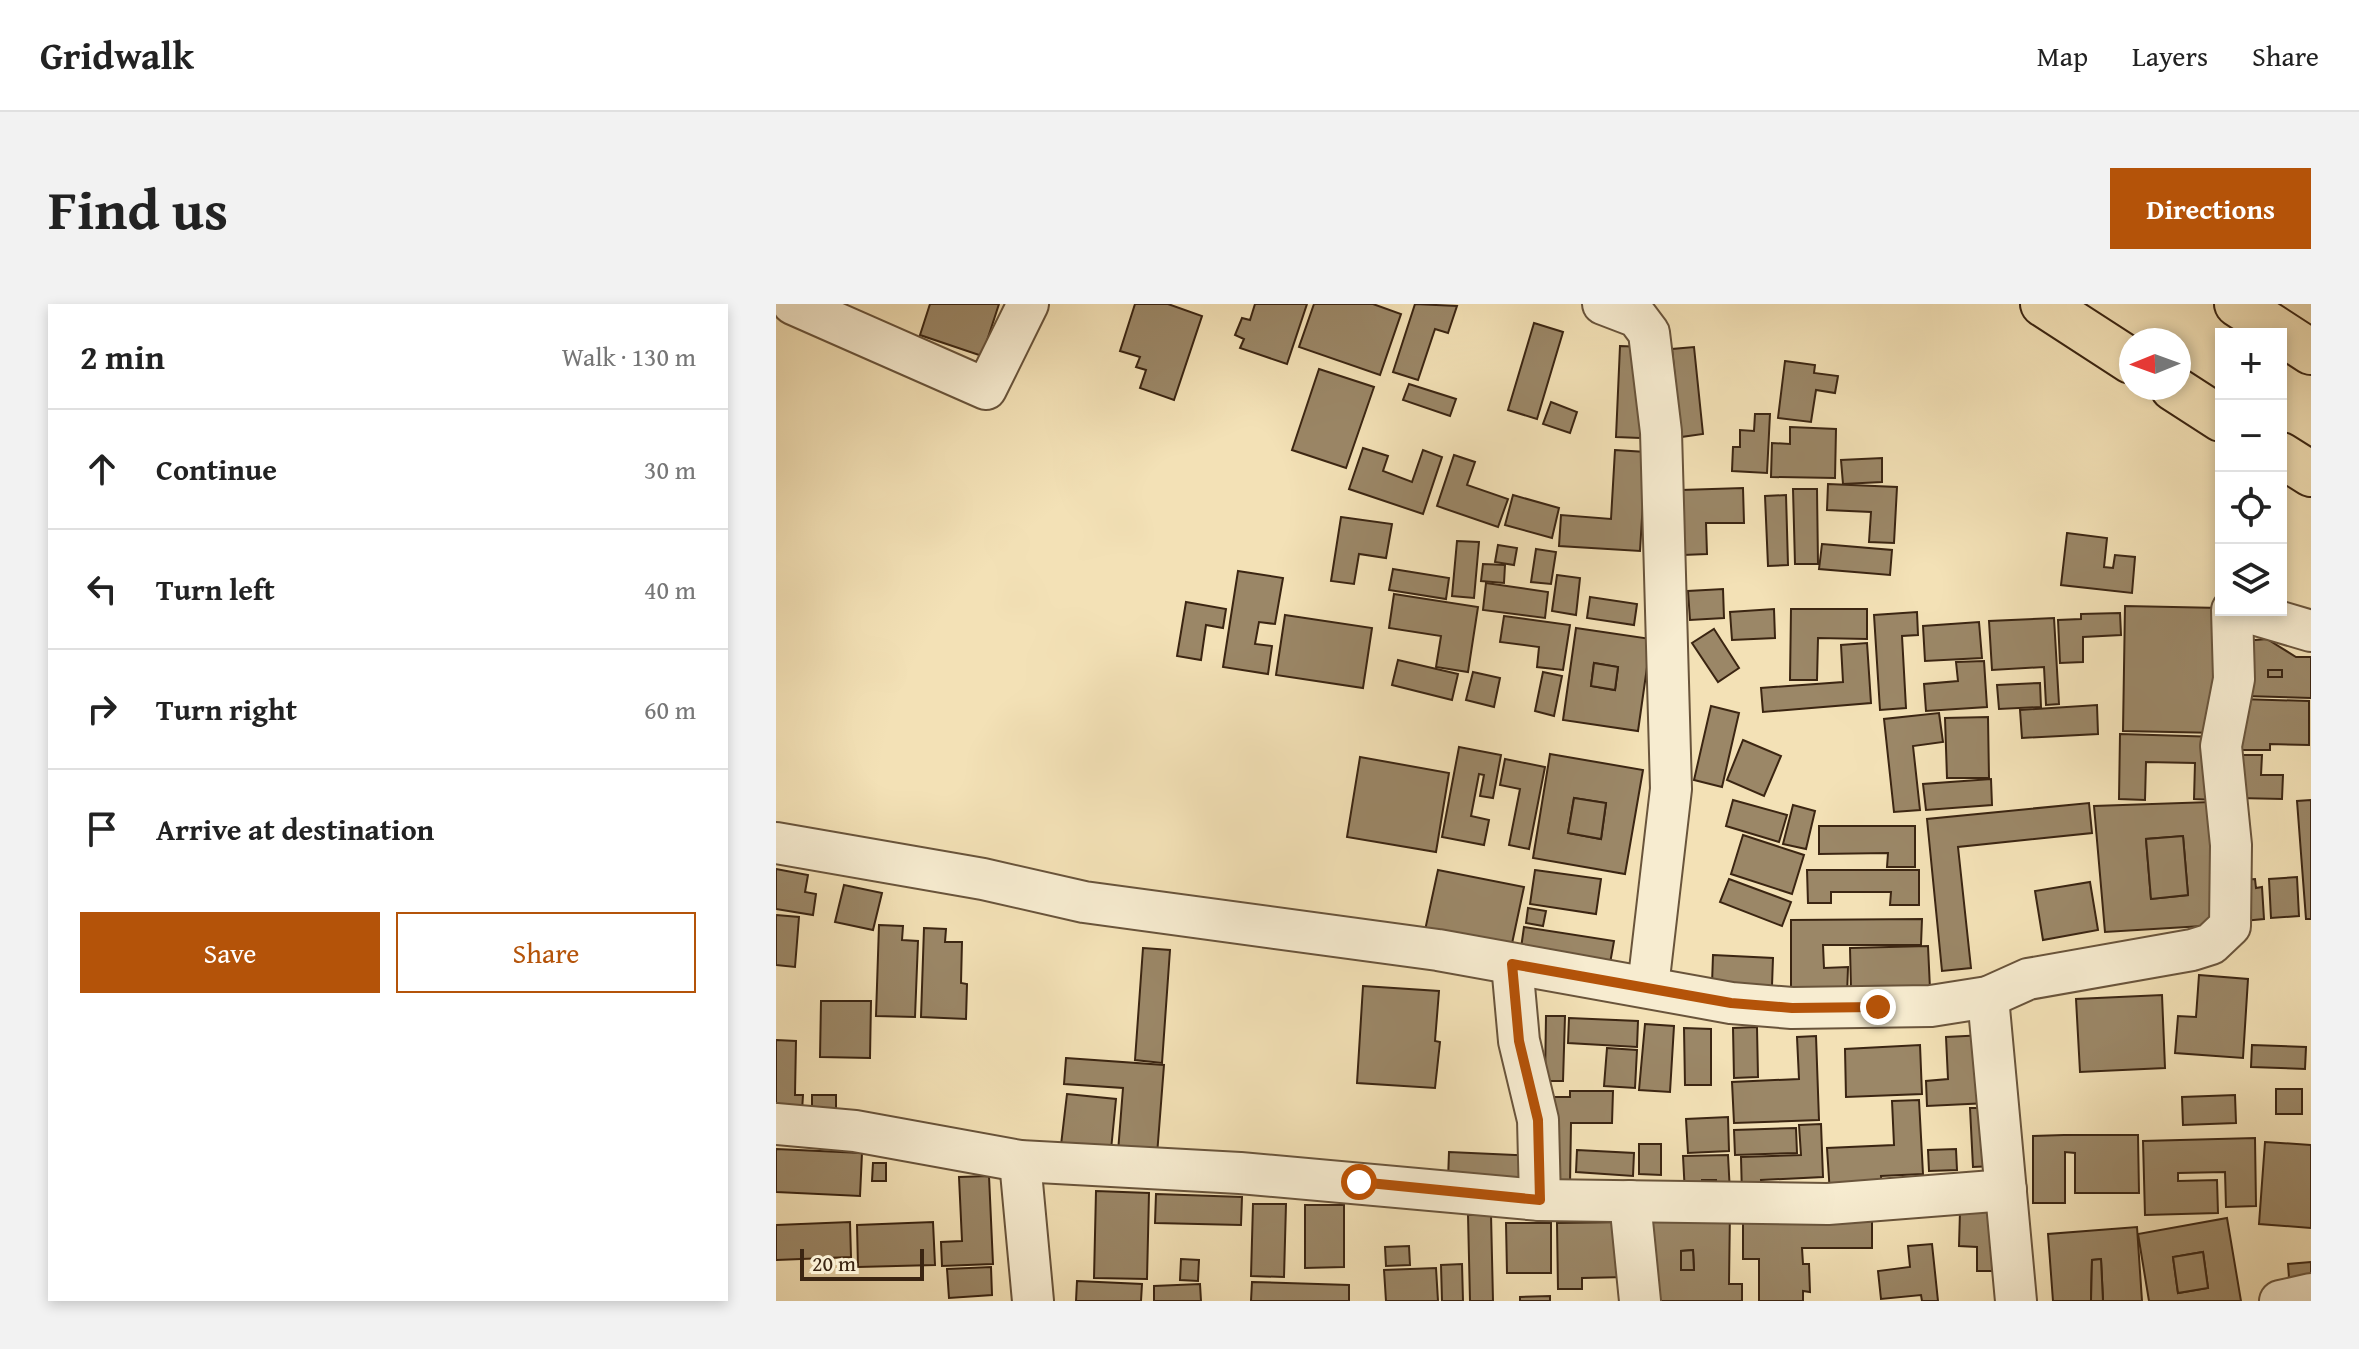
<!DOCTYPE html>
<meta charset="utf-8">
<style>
:root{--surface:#fff;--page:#f2f2f2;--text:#222;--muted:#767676;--line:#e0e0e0;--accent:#b45309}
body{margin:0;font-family:"Gentium Book Plus",serif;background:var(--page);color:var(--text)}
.controls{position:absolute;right:24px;top:24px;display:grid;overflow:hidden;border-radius:0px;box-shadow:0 4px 12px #0003}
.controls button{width:72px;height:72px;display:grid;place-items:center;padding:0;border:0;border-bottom:2px solid var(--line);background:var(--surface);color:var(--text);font:40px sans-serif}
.compass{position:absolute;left:1343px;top:24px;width:72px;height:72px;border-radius:50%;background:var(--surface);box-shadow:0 4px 12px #0003;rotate:269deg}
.scale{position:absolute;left:24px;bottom:20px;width:124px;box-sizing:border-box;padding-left:8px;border:4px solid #3b2512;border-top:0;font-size:22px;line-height:28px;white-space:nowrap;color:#3b2512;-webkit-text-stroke:6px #f7ecd0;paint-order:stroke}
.stop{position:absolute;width:24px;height:24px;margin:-18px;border:6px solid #b45309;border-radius:50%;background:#fff}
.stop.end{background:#b45309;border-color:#fff;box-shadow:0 2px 8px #0008}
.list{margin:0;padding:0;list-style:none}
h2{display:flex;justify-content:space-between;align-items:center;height:104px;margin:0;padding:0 32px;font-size:34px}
h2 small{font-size:26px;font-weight:400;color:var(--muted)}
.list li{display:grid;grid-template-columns:52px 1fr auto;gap:24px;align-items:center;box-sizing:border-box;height:120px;padding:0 32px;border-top:2px solid var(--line)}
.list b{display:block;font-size:30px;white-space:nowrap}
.list em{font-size:26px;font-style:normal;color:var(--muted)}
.actions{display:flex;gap:16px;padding:24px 32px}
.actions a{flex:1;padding:18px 0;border:2px solid var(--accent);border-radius:0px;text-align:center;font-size:28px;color:var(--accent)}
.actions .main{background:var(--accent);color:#fff}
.icon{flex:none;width:44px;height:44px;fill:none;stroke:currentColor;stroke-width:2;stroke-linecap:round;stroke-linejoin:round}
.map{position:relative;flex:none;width:1535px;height:997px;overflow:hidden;border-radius:0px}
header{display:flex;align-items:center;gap:48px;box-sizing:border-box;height:112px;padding:0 40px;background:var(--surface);border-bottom:2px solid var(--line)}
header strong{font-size:38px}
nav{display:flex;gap:44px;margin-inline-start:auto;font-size:28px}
.intro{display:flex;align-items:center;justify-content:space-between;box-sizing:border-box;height:192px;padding:0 48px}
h1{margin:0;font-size:56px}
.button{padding:20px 36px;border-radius:0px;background:var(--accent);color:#fff;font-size:28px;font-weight:700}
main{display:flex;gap:48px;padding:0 48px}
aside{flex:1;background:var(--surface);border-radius:0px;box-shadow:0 4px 12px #0003}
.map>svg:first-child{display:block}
</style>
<header>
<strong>Gridwalk</strong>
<nav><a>Map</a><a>Layers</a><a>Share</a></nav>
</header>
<div class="intro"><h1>Find us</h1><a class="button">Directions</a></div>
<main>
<aside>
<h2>2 min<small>Walk · 130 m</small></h2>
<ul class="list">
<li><svg class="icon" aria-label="ahead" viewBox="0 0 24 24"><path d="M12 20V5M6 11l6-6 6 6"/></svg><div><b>Continue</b></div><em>30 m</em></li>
<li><svg class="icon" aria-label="left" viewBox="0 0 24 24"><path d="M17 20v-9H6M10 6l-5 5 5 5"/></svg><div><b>Turn left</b></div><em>40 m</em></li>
<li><svg class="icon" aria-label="right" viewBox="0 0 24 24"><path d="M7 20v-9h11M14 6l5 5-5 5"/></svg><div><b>Turn right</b></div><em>60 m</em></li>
<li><svg class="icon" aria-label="arrive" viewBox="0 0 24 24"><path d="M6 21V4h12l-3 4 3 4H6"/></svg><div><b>Arrive at destination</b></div></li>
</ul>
<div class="actions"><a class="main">Save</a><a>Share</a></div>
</aside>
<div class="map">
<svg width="1535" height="997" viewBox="0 0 1535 997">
<rect width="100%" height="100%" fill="#f3e1b6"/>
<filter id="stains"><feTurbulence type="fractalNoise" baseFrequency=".0025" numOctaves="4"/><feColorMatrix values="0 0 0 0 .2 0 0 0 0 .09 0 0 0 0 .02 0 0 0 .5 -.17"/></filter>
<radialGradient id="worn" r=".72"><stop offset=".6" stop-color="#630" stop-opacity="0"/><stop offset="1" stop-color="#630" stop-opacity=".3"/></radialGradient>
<g fill="#9b8767" stroke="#3b2512" stroke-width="2" fill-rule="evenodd">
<path d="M154 0H223L206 52 144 31Z"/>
<path d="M359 0H392L426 12 398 96 364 84 370 66 360 63 364 53 344 47Z"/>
<path d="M479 0H531L511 60 464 44 468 35 459 31 466 14 474 16Z"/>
<path d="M538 0H597L625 10 604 71 523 43Z"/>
<path d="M639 0 681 2 672 29 659 25 642 76 617 68Z"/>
<path d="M758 19 787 28 761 115 732 106Z"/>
<path d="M844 42 868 43 864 134 840 133Z"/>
<path d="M918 43 927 130 905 133 896 45Z"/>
<path d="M1009 57 1039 61 1038 69 1062 72 1059 89 1040 86 1035 118 1002 114Z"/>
<path d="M543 65 598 83 570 164 516 146Z"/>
<path d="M633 80 680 95 674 112 627 96Z"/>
<path d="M775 98 801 108 794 129 767 120Z"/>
<path d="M979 110H994L991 169 956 167 957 143H964V126L978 127Z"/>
<path d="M1014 123 1060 125 1059 174 995 173 996 139 1014 140Z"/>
<path d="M587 144 612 152 607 167 636 178 647 146 666 153 647 210 573 185Z"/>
<path d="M839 146 870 148 864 247 783 242 785 211 835 215Z"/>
<path d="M678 151 699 158 691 181 732 195 722 223 661 202Z"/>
<path d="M1106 154V178L1067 180 1065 156Z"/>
<path d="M1052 180 1121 183 1118 239 1093 238 1095 208 1051 206Z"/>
<path d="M967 184 968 219H930L931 250 907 251 905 186Z"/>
<path d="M1017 185H1041L1042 260H1019Z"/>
<path d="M737 191 783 204 776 234 729 221Z"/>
<path d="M1010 191 1012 261 992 262 989 192Z"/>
<path d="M565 213 616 220 610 254 583 250 578 280 555 277Z"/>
<path d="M1291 229 1331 234 1328 263 1337 264 1339 251 1359 253 1356 289 1285 281Z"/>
<path d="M681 237 703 238 698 294 676 292Z"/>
<path d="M1046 240 1116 246 1114 271 1043 265Z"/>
<path d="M722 241 741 244 738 261 719 258Z"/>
<path d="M760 245 780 248 775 280 755 278Z"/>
<path d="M707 260 729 261 728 279 705 277Z"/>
<path d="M617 265 673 274 670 295 613 286Z"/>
<path d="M462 267 507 274 499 320 483 318 479 340 496 342 492 370 447 363Z"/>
<path d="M781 271 804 274 800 311 776 307Z"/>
<path d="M710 279 772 288 769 314 707 306Z"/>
<path d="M947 285 948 314 914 316 912 287Z"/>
<path d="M618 290 702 303 692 368 660 363 665 332 613 324Z"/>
<path d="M814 293 861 300 858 321 811 314Z"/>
<path d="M410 298 450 305 447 324 430 321 425 356 401 352Z"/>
<path d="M1349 302 1445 304 1443 429 1347 427Z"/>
<path d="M998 305 999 334 956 336 954 308Z"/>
<path d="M1015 305H1091V335L1042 334 1041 376H1014Z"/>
<path d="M1141 308 1142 331 1126 332 1130 404 1104 406 1098 311Z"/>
<path d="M1344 309 1345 331 1307 333V358L1284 359 1282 316 1305 315V310Z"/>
<path d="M509 311 596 324 587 384 500 371Z"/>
<path d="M728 312 794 321 787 366 761 363 763 343 724 338Z"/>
<path d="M1278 314 1283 400 1270 401 1268 363 1216 366 1213 317Z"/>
<path d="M1203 318 1206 354 1149 357 1147 322Z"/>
<path d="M800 324 875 335 862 427 787 416ZM818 359 842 363 839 386 815 382Z"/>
<path d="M938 325 963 364 942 378 916 339Z"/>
<path d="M1491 335 1520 353H1535V394L1469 392 1468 337ZM1492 366H1506V373H1492Z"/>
<path d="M1091 339 1095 399 987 408 985 384 1067 378 1065 341Z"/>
<path d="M622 356 682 370 676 396 616 381Z"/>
<path d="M1208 357 1211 403 1150 407 1148 380 1182 377 1180 358Z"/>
<path d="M818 359 842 363 839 386 815 382Z"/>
<rect x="1492" y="366" width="14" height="7"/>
<path d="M697 368 724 374 718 403 690 396Z"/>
<path d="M767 368 786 372 778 412 759 407Z"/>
<path d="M1264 379 1265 403 1223 405 1221 381Z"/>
<path d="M1465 395 1533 397V441L1494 440V446H1464Z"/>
<path d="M1321 401 1322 430 1246 434 1244 406Z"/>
<path d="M935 402 963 409 946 483 918 476Z"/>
<path d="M1163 409 1167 438 1137 442 1144 506 1118 508 1108 415Z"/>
<path d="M1212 413 1213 474H1171L1169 414Z"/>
<path d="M1344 430 1443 433 1440 496 1418 495 1419 459 1370 458 1369 496 1343 495Z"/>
<path d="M967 436 1005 452 988 492 951 476Z"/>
<path d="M683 443 725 451 717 494 704 492 708 471 703 470 695 512 713 516 708 541 666 533Z"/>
<path d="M774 450 867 466 849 570 757 554ZM798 494 830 499 825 535 792 529Z"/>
<path d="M1463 451H1486L1485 471H1507L1506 495 1462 494Z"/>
<path d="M584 453 673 469 660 548 571 533Z"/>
<path d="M729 455 769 463 753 545 733 541 744 485 724 481Z"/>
<path d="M1215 475 1216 501 1150 506 1147 480Z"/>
<path d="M798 494 830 499 825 535 792 529Z"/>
<path d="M957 496 1011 511 1003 538 950 522Z"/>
<path d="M1535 496V615H1530L1521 497Z"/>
<path d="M1435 498 1443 621 1329 628 1318 502ZM1407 532 1412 591 1375 595 1370 535Z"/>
<path d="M1313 499 1316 529 1182 543 1195 664 1166 667 1151 515Z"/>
<path d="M1017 501 1039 507 1030 545 1007 540Z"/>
<path d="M1043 522H1139V563H1111L1112 549 1043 550Z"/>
<path d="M967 531 1028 551 1016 590 955 570Z"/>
<path d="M1407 532 1412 591 1375 595 1370 535Z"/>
<path d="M0 565 32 571 29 588 40 590 37 611 0 605Z"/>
<path d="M662 566 748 583 734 649 648 631Z"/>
<path d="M759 566 825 575 820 610 754 600Z"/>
<path d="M1031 566H1143V601H1114L1115 588H1055V599H1032Z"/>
<path d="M1521 573 1523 612 1495 614 1493 575Z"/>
<path d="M953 575 1015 598 1006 622 944 598Z"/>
<path d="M1479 575 1480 584 1486 583 1488 615 1467 617 1464 576Z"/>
<path d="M1314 578 1322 626 1267 636 1259 587Z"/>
<path d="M68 581 106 589 97 626 59 618Z"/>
<path d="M752 604 770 607 767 622 750 619Z"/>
<path d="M0 611 23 613 19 663 0 661Z"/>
<path d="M1146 615 1145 641H1047L1048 664 1072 663 1071 692 1015 693V616Z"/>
<path d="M103 621 127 622 126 636 142 637 139 713 100 712Z"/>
<path d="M748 623 838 637 833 665 744 651Z"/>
<path d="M148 624 170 625 169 638H186L185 679 191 680 190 715 145 713Z"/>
<path d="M1152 642 1154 685 1075 686 1074 644Z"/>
<path d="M367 644 394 646 386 759 359 756Z"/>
<path d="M937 651 997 654 996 682 936 680Z"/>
<path d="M1423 671 1472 675 1467 754 1399 749 1402 712 1420 713Z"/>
<path d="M587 682 663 687 659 737 664 738 659 784 581 779Z"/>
<path d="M1386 691 1389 764 1304 768 1300 695Z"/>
<path d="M45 697H95L94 754 44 753Z"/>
<path d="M770 712H789L787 777H769Z"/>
<path d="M793 714 862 717 861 743 792 739Z"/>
<path d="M869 720 898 722 894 788 863 786Z"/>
<path d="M981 723 982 773 958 774 957 724Z"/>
<path d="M908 724 935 725V781H909Z"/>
<path d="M1209 731 1212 799 1151 802 1150 777 1172 775 1170 733Z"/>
<path d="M1040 732 1043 816 958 819 956 778 1023 775 1021 733Z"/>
<path d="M0 736 20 737 19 791H27L26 807H0Z"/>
<path d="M1144 741 1146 790 1070 793 1069 745Z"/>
<path d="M1476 741 1530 743 1529 765 1475 763Z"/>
<path d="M831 744 861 746 859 784 828 782Z"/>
<path d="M290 754 388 761 381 851 342 848 347 784 288 780Z"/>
<rect x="1500" y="785" width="26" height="25"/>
<path d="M794 787H837L836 819H795L794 881H768V793H794Z"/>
<path d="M291 790 340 795 335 846 285 841Z"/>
<rect x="36" y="791" width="24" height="17"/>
<path d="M1459 791 1460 819 1407 821 1406 793Z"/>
<path d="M1143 796 1147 870 1105 872 1106 887 1054 890 1051 844 1118 841 1116 797Z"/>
<path d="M1194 804H1215L1217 862 1197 863Z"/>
<path d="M952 813 953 847 912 849 910 815Z"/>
<path d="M1045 820 1047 873 985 876 986 891 966 892 965 853 1025 851 1023 821Z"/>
<path d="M1020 824 1021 849 959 851 958 826Z"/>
<path d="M1288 831H1362L1363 889H1299V849L1289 848V899H1257V832Z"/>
<path d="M1479 834 1480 902 1450 903 1449 868 1402 869V877L1441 876 1442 909 1369 911 1367 837Z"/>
<path d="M1489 838 1535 841V924L1483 920Z"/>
<path d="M863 840H885V871L863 870Z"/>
<path d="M0 845 86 849 84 892 0 888Z"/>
<path d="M1180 845 1181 866 1153 867 1152 846Z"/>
<path d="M801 846 858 849 857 872 800 868Z"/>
<path d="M673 848 760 852 758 881 672 876Z"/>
<path d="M952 851 954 889H940V876H926V890H909L907 852Z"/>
<path d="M97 859H110V877H96Z"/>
<path d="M213 872 217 960 166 962 165 938 186 937 183 873Z"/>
<path d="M320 887 373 889 371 975 318 974Z"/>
<path d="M380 890 466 893 465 921 379 919Z"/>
<path d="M477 900H510L508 973 475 972Z"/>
<path d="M529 901H568V963L529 964Z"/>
<path d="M867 904 954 906 953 980H966V997H872ZM917 946 918 966H905V947Z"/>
<path d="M1184 907 1222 908 1220 967H1201V943L1183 942Z"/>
<path d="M715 910 717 997H694L692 911Z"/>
<path d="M1096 914V944H1026L1027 960H1033L1034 988 1027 987V997H983V955H967V915Z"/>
<path d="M1451 914 1465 997H1373L1362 930ZM1427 948 1432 984 1402 989 1397 953Z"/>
<path d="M74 918 75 953 0 956V921Z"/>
<path d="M157 918 159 961 82 963 81 921Z"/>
<path d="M849 918 850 973 806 974V985H782L781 919Z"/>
<path d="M730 919H775V969H731Z"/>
<path d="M1361 923 1366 997H1327L1325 955 1316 956 1315 997H1277L1272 930Z"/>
<path d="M1156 940 1162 997H1146L1145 991 1105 995 1102 967 1134 963 1132 942Z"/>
<path d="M633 942 634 961 610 962 609 943Z"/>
<path d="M917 946 918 966H905V947Z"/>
<path d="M1427 948 1432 984 1402 989 1397 953Z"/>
<path d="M405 955 423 956 422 977 404 976Z"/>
<path d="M1325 955 1327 997H1315L1316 956Z"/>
<path d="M1535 958V986L1514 987 1512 960Z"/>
<path d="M686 960 687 997H666L665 961Z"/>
<path d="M215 963 216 991 173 994 171 965Z"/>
<path d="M660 964 662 997H610L608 966Z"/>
<path d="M301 977 366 980 365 997H300Z"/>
<path d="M476 978 573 981V997H475Z"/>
<path d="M424 980 425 997H378V982Z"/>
<path d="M774 992V997H744V993Z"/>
</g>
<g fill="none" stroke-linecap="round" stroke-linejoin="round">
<g stroke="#69543b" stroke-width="44">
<g id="minor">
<path d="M17 0 210 85 252 0"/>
<path d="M827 0 861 13 873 29 885 128 895 485 872 683"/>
<path d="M1464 306 1535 327"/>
<path d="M0 539 207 575 308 598 662 646 955 699 1016 704 1155 702 1212 693 1252 675 1416 646 1435 640 1454 622 1455 541 1445 442 1458 375 1456 306"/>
<path d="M736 660 743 737 762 816 764 896"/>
<path d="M1212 693 1240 997"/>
<path d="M0 820 79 827 244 857 464 869 764 896 1052 900 1230 886"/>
<path d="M244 857 257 997"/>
<path d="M854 897 864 997"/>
<path d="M1504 997 1535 990"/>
</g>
</g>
<g stroke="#3b2512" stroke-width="48">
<g id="highway">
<path d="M1267 0 1355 57"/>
<path d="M1461 0 1535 48"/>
<path d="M1397 84 1445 115"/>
<path d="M1505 151 1535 170"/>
</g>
</g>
<use href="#minor" stroke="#f7ecd0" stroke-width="40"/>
<use href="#highway" stroke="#f3e1b6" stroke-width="44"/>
</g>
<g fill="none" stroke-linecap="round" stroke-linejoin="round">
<path stroke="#b45309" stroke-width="10" d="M583 878 764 896 762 816 743 737 736 660 955 699 1016 704 1102 703"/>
</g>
<rect width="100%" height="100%" filter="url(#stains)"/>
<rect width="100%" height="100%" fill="url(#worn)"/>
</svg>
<div class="controls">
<button>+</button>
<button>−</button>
<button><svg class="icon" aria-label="locate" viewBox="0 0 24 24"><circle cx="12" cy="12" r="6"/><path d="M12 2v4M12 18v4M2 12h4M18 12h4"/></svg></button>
<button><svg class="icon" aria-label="layers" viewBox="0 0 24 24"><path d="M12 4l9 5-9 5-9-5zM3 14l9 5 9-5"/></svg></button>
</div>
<svg class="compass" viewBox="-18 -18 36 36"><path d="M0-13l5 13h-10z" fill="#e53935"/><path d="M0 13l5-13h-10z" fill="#767676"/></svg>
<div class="scale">20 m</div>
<div class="stop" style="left:583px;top:878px"></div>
<div class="stop end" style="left:1102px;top:703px"></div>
</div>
</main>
